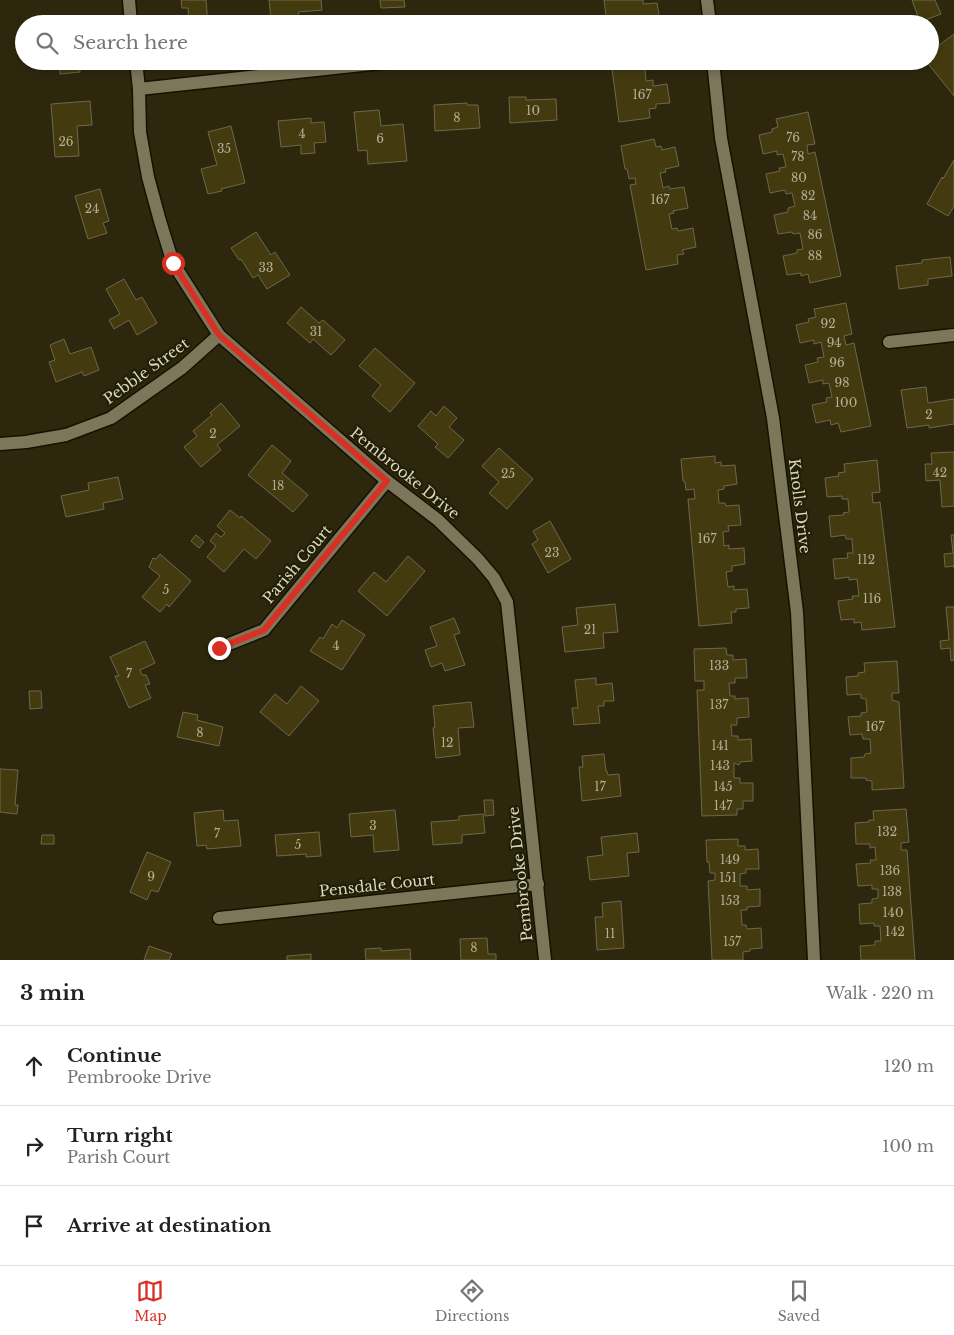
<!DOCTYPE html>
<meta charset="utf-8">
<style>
:root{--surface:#fff;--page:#f6f6f6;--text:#222;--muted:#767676;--line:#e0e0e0;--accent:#d93025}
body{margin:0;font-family:"Libre Baskerville",serif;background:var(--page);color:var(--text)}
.stop{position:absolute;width:15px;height:15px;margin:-11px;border:4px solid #d93025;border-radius:50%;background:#fff}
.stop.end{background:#d93025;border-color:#fff;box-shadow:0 1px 5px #0008}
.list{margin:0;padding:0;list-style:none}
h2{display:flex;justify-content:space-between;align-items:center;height:65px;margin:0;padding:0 20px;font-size:21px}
h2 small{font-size:16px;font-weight:400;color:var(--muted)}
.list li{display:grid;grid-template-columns:32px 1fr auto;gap:15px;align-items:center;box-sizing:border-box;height:80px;padding:0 20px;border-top:1px solid var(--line)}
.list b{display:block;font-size:19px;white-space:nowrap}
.list p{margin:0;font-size:16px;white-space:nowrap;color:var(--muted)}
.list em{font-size:16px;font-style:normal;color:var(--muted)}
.icon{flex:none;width:28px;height:28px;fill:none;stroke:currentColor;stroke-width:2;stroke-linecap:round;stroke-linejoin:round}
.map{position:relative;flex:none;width:954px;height:960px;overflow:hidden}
.search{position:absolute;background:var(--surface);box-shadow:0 2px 8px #0003;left:15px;right:15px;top:15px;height:55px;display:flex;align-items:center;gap:12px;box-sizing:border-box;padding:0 18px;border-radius:28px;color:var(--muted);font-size:19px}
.sheet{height:305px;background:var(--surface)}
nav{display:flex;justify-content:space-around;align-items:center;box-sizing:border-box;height:70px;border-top:1px solid var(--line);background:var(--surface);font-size:14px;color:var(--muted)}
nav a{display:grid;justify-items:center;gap:2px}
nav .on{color:var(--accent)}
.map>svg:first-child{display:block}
</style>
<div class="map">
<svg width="954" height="960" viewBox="0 0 954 960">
<rect width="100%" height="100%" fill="#2d280d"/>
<g fill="#433b0f" stroke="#6d684b">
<path d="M181 0H206L208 24H189L188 8H182Z"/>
<path d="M269 0H321L322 10 298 12 299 17 271 19Z"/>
<path d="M380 0H404L405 7 381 8Z"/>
<path d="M604 0H643V4L657 3 660 21 646 24H607Z"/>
<path d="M912 0H935L941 14 920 22Z"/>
<path d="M954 34V96L926 61H930V52Z"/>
<path d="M59 61H79L80 72 60 74Z"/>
<path d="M611 61H650V65L645 66 646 81 653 80V86L667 84 670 103 656 104V108L649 109 650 118 619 122Z"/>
<path d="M509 97H526V100L556 99 557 120 510 123Z"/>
<path d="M90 101 92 125 77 126 79 156 55 157 51 104Z"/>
<path d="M467 103V105H478L480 128 435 131 434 105Z"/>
<path d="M379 110 381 126 403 124 407 161 368 164 367 150 358 151 354 112Z"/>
<path d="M808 112 815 144 807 145 808 154 815 152 841 276 810 283 808 274 801 276V273L787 275 783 256 797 253V250L803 249 800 233 793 234 792 232 778 234 774 215 788 212V208L795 206 792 193 786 194 785 190 770 193 766 174 780 171 779 168 786 167 783 154 777 155V151L763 154 759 135 772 132V129L778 127 776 119Z"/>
<path d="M311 118V123L324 122 326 142 314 143 315 153 301 154V145L281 147 278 121Z"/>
<path d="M231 126 245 183 221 189 222 191 208 194 201 169 217 165 208 132Z"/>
<path d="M654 139 656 147 661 146 662 150 675 147 679 166 665 169 666 172 660 173 663 188 669 186 670 189 684 187 688 208 673 211 674 213 669 214 672 229 677 228 678 231 693 228 696 247 682 250 684 254 677 255 678 264 646 270 630 185 636 184 635 178 629 179 627 169H625L621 146Z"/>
<path d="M954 160V206L948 216 927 204 942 177 943 179Z"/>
<path d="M100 189 109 221 103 223 107 233 88 239 75 196Z"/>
<path d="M256 232 271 255 275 252 290 275 267 289 258 275 253 278 241 259 239 260 231 248Z"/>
<path d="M950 257 952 276 928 279V285L899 289 896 266 922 263V260Z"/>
<path d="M124 279 136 300 142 297 157 323 137 335 129 320 114 329 109 320 120 314 106 289Z"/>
<path d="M846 303 852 334 844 336 846 345 854 343 871 426 841 432 838 423 831 425 830 420 816 423 812 405 827 402 826 398 832 397 829 383 823 384V380L809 383 805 365 818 362 817 358 824 357 821 342 814 344V340L800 343 796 325 809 322 808 319 816 317 814 309Z"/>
<path d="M301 307 319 323 323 320 345 340 331 355 313 339 310 343 287 323Z"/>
<path d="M64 339 70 354 91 347 99 370 84 376 82 372 56 382 49 362 55 360 50 345Z"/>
<path d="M375 348 415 383 390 412 372 396 381 385 359 366Z"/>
<path d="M926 387 928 403 954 399V424L929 428V425L907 428 901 390Z"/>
<path d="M221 403 240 426 217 445 221 450 201 467 184 447 197 436 193 431 212 415 210 413Z"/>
<path d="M444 406 457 418 449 427 464 440 448 458 435 447 438 444 418 426 431 411 436 416Z"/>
<path d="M272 445 291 461 282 473 308 495 293 512 248 475Z"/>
<path d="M499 448 533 479 507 509 489 493 499 482 482 466Z"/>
<path d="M954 452V506L942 507 940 480 926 481 925 464H932L931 453Z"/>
<path d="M715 456V463L721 462V466L735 465 737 484 724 486V489L718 490 719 503H725L726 506 739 505 741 525 728 526 729 531 723 532 724 546 729 545V549L744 548 745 564 732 566V571L726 572 728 587 734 586V590L747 589 749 608 736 609V612H731L732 623 699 626 688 499H695L694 489 686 490 685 482 683 481 681 459Z"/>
<path d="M877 460 880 492 872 493 873 503 880 502 895 627 862 630 861 622 854 623V619L841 620 838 601 853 599 852 596H859L857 579 849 580V577L835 579 833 559 848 558 847 553H853L852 539H846L845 535 831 537 829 516 844 515 843 513 849 512 848 499H842V496L827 497 825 478 839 476 838 473 845 472 844 464Z"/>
<path d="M118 477 123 499 103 503 104 509 66 517 61 496 89 490 88 483Z"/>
<path d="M230 510 240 518 241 516 271 541 256 559 244 549 224 572 207 557 216 546 210 541 216 533 221 537 225 533 217 526Z"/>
<path d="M550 521 571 559 548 573 532 544 538 540 533 531Z"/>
<path d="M196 535 204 542 199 548 191 541Z"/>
<path d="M951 535H954V568V566L945 567 944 554 953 553Z"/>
<path d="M160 554 191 581 169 607 167 604 160 612 142 597 160 576 149 567 153 558 156 559Z"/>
<path d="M408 556 425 571 387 616 358 591 374 572 386 582Z"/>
<path d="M615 604 618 632 603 633 604 648 565 652 562 627 578 625 576 608Z"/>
<path d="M946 607H954V660L951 661 950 648 941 649 940 641 949 640Z"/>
<path d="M454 618 460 633 454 635 465 665 445 671 442 663 431 667 425 650 437 646 430 627Z"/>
<path d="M342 620 365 635 342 670 310 651 320 637 323 639 332 624 337 628Z"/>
<path d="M145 641 155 663 140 670 142 675H146L150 684 145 685 151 698 129 708 115 676H119L110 657Z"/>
<path d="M726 648 727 655H733V660L746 659 747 678H735V683H729L730 696H735V699L748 698 749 717 737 718V725H731L732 736H738V740L751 739 752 761 740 762 739 765 734 763V778H740V783H753V801H743V809H737V815L702 816 697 690H704V681H695L694 649Z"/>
<path d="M897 661 899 693H892V700L899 702 904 788 872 790V781L866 780V778H851V758L864 757 865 754 871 753 870 739H863L862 734 850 735 848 717 861 716V713L867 712 866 699 861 698V694L847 695 846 677 858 676V673L865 672 864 663Z"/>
<path d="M596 678V685L612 683 614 701H604V706H598L600 723 574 725 572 708H578L575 680Z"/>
<path d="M301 686 319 701 289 736 260 712 275 694 287 704Z"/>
<path d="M29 691H41L42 708 30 709Z"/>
<path d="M471 702 474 727 458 728 460 755 436 758 433 728 435 727 433 706Z"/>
<path d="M183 712 198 715 197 720 223 727 219 746 177 737Z"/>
<path d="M604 754 606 771H607L608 775 619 774 621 796 582 801 579 767H583L582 756Z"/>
<path d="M0 769 18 770 15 805H18L17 814 0 812Z"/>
<path d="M484 800H493L494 815 485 816Z"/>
<path d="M906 809 909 842 901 843V850H907L915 960H861L860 946 875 945V941H881L880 926H874V923L860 924 859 904 872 903V899L878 898V889H872V885L858 886 856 864 871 863 870 860H876L875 847 870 848V844H856L855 823 869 822V820H874L873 811Z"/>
<path d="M223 810 224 821 238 820 241 846 207 849 206 845 197 846 194 813Z"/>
<path d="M395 810 399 850 374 852 373 835 351 837 349 814Z"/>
<path d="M483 814 485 833 462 835V843L433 845 431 822 459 820V816Z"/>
<path d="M319 832 321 856 306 857V854L277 856 275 835Z"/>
<path d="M637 833 639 852 627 853 629 876 590 880 587 857 603 855 601 837Z"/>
<path d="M42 835H54V844H41Z"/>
<path d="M738 839V846H745V850L758 849 759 869H746V873L740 874V886H747V890L760 889V906L747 907V910H741L742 925H746L747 929 761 928 762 948 750 949V951L743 952V960H712L708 881 715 880V873H710L709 862H707L706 840Z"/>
<path d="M147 852 171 862 158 892 151 890 147 900 130 892Z"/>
<path d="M621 901 624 948 597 950 595 917H603L602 903Z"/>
<path d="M487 938 488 954H496V960H461L460 939Z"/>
<path d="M149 946 172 954 169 960H144Z"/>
<path d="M381 948V951L410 949 411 960H366L365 949Z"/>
<path d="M311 954V960H287V956Z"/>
</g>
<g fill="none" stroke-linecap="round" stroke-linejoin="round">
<g stroke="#161100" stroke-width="15">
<g id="minor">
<path d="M129 0 131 24"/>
<path d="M707 0 710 24"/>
<path d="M136 61 139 89 140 132 148 177 160 221 173 263 219 335 387 481 438 520 478 559 494 578 507 602 545 960"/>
<path d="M713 61 721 138 773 418 797 612 814 960"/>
<path d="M139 89 399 61"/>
<path d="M889 342 954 335"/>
<path d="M0 444 26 442 66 435 111 418 182 368 219 335"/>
<path d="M219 648 264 630 387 481"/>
<path d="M219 918 538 884"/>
</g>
</g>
<use href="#minor" stroke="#7c775a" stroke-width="12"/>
</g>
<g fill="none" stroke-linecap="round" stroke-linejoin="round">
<path stroke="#d93025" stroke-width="6" d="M173 263 219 335 387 481 264 630 219 648"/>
</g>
<g text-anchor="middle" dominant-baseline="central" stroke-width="4.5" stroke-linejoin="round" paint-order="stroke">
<g font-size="12" fill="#b3af98">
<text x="642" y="94">167</text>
<text x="533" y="110">10</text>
<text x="457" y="117">8</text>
<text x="302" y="133">4</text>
<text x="793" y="137">76</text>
<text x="380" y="138">6</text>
<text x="66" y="141">26</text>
<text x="224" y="148">35</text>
<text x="798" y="156">78</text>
<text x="799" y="177">80</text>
<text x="808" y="195">82</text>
<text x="660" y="199">167</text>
<text x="92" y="208">24</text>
<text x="810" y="215">84</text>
<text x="815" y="234">86</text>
<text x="815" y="255">88</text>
<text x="266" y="267">33</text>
<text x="828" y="323">92</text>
<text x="316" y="331">31</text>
<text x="834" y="342">94</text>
<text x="837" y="362">96</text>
<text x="842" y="382">98</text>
<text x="846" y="402">100</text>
<text x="929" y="414">2</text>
<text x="213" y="433">2</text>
<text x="940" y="472">42</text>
<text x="508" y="473">25</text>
<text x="278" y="485">18</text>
<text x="707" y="538">167</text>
<text x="552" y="552">23</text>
<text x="866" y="559">112</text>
<text x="166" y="589">5</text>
<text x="872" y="598">116</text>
<text x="590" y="629">21</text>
<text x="336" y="645">4</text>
<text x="719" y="665">133</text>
<text x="129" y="673">7</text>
<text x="719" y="704">137</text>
<text x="875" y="726">167</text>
<text x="200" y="732">8</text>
<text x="447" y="742">12</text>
<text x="720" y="745">141</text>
<text x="720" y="765">143</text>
<text x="600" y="786">17</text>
<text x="723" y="786">145</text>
<text x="723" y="805">147</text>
<text x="373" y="825">3</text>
<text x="887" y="831">132</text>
<text x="217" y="833">7</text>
<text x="298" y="844">5</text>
<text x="730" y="859">149</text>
<text x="890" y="870">136</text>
<text x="151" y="876">9</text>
<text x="728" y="877">151</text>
<text x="892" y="891">138</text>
<text x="730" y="900">153</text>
<text x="893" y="912">140</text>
<text x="895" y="931">142</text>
<text x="610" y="933">11</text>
<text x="732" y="941">157</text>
<text x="474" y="947">8</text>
</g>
<g font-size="15" fill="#d8d6c6" stroke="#231f04">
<text transform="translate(146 371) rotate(-36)">Pebble Street</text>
<text transform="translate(405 473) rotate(39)">Pembrooke Drive</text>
<text transform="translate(800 506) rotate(83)">Knolls Drive</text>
<text transform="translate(297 564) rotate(-50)">Parish Court</text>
<text transform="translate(520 874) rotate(-96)">Pembrooke Drive</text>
<text transform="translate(377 885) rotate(-6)">Pensdale Court</text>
</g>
</g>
</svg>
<div class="stop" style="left:173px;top:263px"></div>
<div class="stop end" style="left:219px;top:648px"></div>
<div class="search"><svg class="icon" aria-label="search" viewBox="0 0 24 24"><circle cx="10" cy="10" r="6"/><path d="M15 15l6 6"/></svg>Search here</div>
</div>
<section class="sheet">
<h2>3 min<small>Walk · 220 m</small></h2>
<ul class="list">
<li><svg class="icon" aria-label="ahead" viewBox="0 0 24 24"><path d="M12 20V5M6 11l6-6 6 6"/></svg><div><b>Continue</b><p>Pembrooke Drive</p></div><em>120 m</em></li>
<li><svg class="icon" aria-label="right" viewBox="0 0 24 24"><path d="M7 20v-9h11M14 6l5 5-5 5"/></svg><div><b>Turn right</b><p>Parish Court</p></div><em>100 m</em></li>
<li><svg class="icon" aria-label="arrive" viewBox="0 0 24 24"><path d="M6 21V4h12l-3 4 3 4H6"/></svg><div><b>Arrive at destination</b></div></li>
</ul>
</section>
<nav>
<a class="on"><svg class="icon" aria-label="map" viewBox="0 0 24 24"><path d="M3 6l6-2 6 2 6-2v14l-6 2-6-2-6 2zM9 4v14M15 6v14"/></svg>Map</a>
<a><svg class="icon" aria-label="directions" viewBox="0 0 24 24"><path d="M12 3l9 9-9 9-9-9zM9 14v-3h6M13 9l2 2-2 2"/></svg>Directions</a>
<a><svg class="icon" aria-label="saved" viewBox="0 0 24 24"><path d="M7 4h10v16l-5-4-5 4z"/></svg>Saved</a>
</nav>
